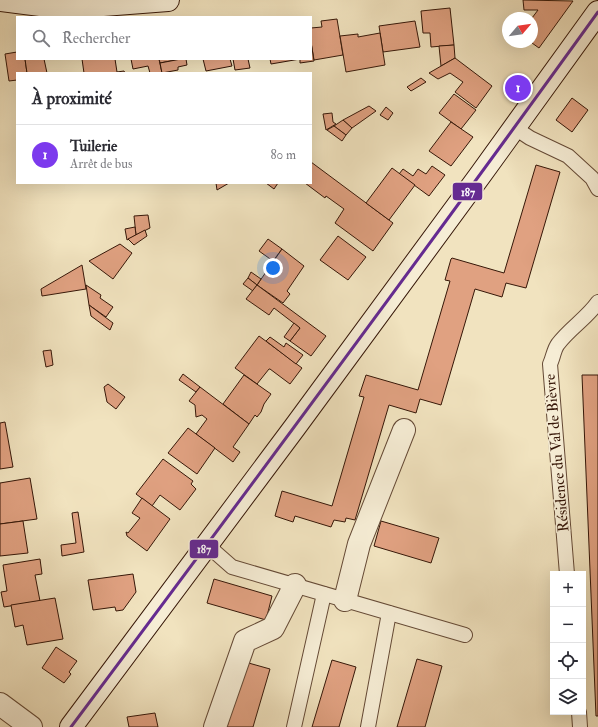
<!DOCTYPE html>
<html lang="fr">
<meta charset="utf-8">
<style>
:root{--surface:#fff;--page:#f2f2f3;--text:#2b2b33;--muted:#7c7c81;--line:#e1e1e2;--accent:#7c3aed}
body{margin:0;font-family:"IM FELL Double Pica",serif;background:var(--page);color:var(--text)}
.controls{position:absolute;right:12px;bottom:12px;display:grid;overflow:hidden;border-radius:0px;box-shadow:0 4px 16px #0002}
.controls button{width:36px;height:36px;display:grid;place-items:center;padding:0;border:0;border-bottom:1px solid var(--line);background:var(--surface);color:var(--text);font:20px sans-serif}
.compass{position:absolute;left:502px;top:12px;width:36px;height:36px;border-radius:50%;background:var(--surface);box-shadow:0 4px 16px #0002;rotate:61deg}
.you{position:absolute;left:273px;top:268px;width:14px;height:14px;margin:-10px;border:3px solid #fff;border-radius:50%;background:#1a73e8;box-shadow:0 0 0 6px #1a73e833}
.badge{display:grid;place-items:center;width:26px;height:26px;border-radius:50%;background:var(--accent);color:#fff;font-size:13px;font-weight:700}
.pin{position:absolute;translate:-50% -50%;border:2px solid #fff;box-shadow:0 1px 4px #0006}
.list{margin:0;padding:0;list-style:none}
h2{display:flex;justify-content:space-between;align-items:center;height:52px;margin:0;padding:0 16px;font-size:17px}
h2 small{font-size:13px;font-weight:400;color:var(--muted)}
.list li{display:grid;grid-template-columns:26px 1fr auto;gap:12px;align-items:center;box-sizing:border-box;height:60px;padding:0 16px;border-top:1px solid var(--line)}
.list b{display:block;font-size:15px;white-space:nowrap}
.list p{margin:0;font-size:13px;white-space:nowrap;color:var(--muted)}
.list em{font-size:13px;font-style:normal;color:var(--muted)}
.icon{flex:none;width:22px;height:22px;fill:none;stroke:currentColor;stroke-width:2;stroke-linecap:round;stroke-linejoin:round}
.map{position:relative;flex:none;width:598px;height:727px;overflow:hidden}
.search{position:absolute;background:var(--surface);box-shadow:0 4px 16px #0002;left:16px;top:16px;width:296px;height:44px;display:flex;align-items:center;gap:10px;box-sizing:border-box;padding:0 14px;border-radius:0px;color:var(--muted);font-size:15px}
.panel{position:absolute;background:var(--surface);box-shadow:0 4px 16px #0002;left:16px;top:72px;width:296px;height:112px;border-radius:0px}
.map>svg:first-child{display:block}
</style>
<div class="map">
<svg width="598" height="727" viewBox="0 0 598 727">
<rect width="100%" height="100%" fill="#f1e3bf"/>
<filter id="stains"><feTurbulence type="fractalNoise" baseFrequency=".005" numOctaves="4"/><feColorMatrix values="0 0 0 0 .2 0 0 0 0 .09 0 0 0 0 .02 0 0 0 .5 -.17"/></filter>
<radialGradient id="worn" r=".72"><stop offset=".6" stop-color="#630" stop-opacity="0"/><stop offset="1" stop-color="#630" stop-opacity=".3"/></radialGradient>
<g fill="#e0a181" stroke="#361708">
<path d="M523 0 573 1 539 48 532 43 535 38 532 35V18L538 10H524Z"/>
<path d="M450 8 454 45 431 47 430 33H423L421 11Z"/>
<path d="M337 19 343 55 314 60 311 42V28L322 27 321 21Z"/>
<path d="M415 21 420 47 383 52 379 26Z"/>
<path d="M380 33 385 65 346 72 340 36 358 34V37Z"/>
<path d="M311 42 314 61 300 63V59L271 64 270 59H311Z"/>
<path d="M454 45 455 58 441 66 439 46Z"/>
<path d="M17 52V59H25L27 73H17V80L9 81 5 54Z"/>
<path d="M455 58 492 86 476 108 455 92 463 82 450 73 438 79 429 73Z"/>
<path d="M25 59H44L47 73H27Z"/>
<path d="M82 59H115L117 72 124 71 125 73H84Z"/>
<path d="M131 59H159L162 73H150L148 66 133 69Z"/>
<path d="M159 59H181L160 63Z"/>
<path d="M181 59H186L187 65 178 67V70L162 73 160 63Z"/>
<path d="M203 59H230L232 66 206 71Z"/>
<path d="M233 59H248L250 68 235 70Z"/>
<path d="M421 78 426 82 411 91 407 87Z"/>
<path d="M519 81 523 85 516 95 511 91Z"/>
<path d="M454 94 476 110 461 129 439 113Z"/>
<path d="M572 98 588 110 572 132 556 120Z"/>
<path d="M369 106 376 111 352 128 343 120Z"/>
<path d="M386 107 393 113 388 120 380 115Z"/>
<path d="M332 113 333 122 336 124 326 130 323 114Z"/>
<path d="M343 120 352 128 346 135 334 126Z"/>
<path d="M451 122 473 137 451 166 429 151Z"/>
<path d="M334 126 346 135 342 141 327 130Z"/>
<path d="M311 162 393 223 373 251 335 223 344 209 326 196 325 198 305 183H311Z"/>
<path d="M536 165 560 172 526 288 506 283 502 297 475 289 441 405 420 399 416 413 389 405 355 520 346 518 345 522 334 520 331 527 295 516 293 522 275 516 282 491 332 506 364 397 359 396 366 375 418 390 450 281 445 280 451 259 452 258 504 273Z"/>
<path d="M432 166 445 175 429 196 399 174 403 169 413 176 418 169 426 174Z"/>
<path d="M392 168 415 185 389 220 366 203Z"/>
<path d="M216 183H229L217 190Z"/>
<path d="M266 183H278L274 189Z"/>
<path d="M148 215 150 228 136 235 134 216Z"/>
<path d="M135 227 136 235 127 240 125 229Z"/>
<path d="M145 230 147 236 134 245 128 239Z"/>
<path d="M338 236 366 257 348 280 320 260Z"/>
<path d="M268 239 282 249 273 261 259 251Z"/>
<path d="M120 244 132 253 113 279 89 261Z"/>
<path d="M282 249 304 266 287 291 290 294 283 303 257 285Z"/>
<path d="M82 265 86 289 42 296 41 289Z"/>
<path d="M251 272 261 279 257 285 248 278Z"/>
<path d="M248 278 257 285 253 291 243 284Z"/>
<path d="M86 285 101 295 100 298 113 307 106 317 89 305Z"/>
<path d="M257 285 326 336 311 356 290 341 300 328 274 308 269 315 246 299Z"/>
<path d="M89 305 113 323 110 330 91 316Z"/>
<path d="M294 323 300 328 290 341 284 337Z"/>
<path d="M259 336 302 368 290 384 270 369H269L257 384 235 368Z"/>
<path d="M270 337 284 347 286 343 303 355 296 364 266 341Z"/>
<path d="M51 350 53 365 46 367 43 351Z"/>
<path d="M183 374 200 387 196 392 179 380Z"/>
<path d="M244 375 271 394 264 404 261 412 257 417 255 415 249 424 223 404Z"/>
<path d="M582 375H598V716H596Z"/>
<path d="M108 384 125 397 116 409 107 402 104 387Z"/>
<path d="M200 387 249 424 233 447 240 452 233 462 196 434 207 419 202 415 196 417 195 405 189 401Z"/>
<path d="M5 422 13 467 0 469V423Z"/>
<path d="M188 428 215 448 197 474 168 453Z"/>
<path d="M163 459 193 481 191 484 196 489 180 510 160 495 152 506 136 494Z"/>
<path d="M30 478 37 519 0 524V483Z"/>
<path d="M142 498 170 519 147 551 127 536 126 532 128 533 140 518 132 513Z"/>
<path d="M78 512 84 552 62 556 61 545 76 543 72 513Z"/>
<path d="M23 521 28 553 0 556V524Z"/>
<path d="M381 521 439 538 431 563 374 546Z"/>
<path d="M40 559 42 574 35 575 40 601 4 607 1 592 7 591 3 565Z"/>
<path d="M133 574 136 592 123 610 116 611 115 607 93 610 88 580Z"/>
<path d="M214 579 272 596 266 620 207 603Z"/>
<path d="M55 598 63 639 27 645 23 625 15 627 11 605Z"/>
<path d="M56 647 77 661 69 672 71 674 64 683 42 668Z"/>
<path d="M417 659 442 666 425 727H397Z"/>
<path d="M332 660 356 667 339 727H312Z"/>
<path d="M245 662 270 669 253 727H227Z"/>
<path d="M155 713 158 727H129L127 717Z"/>
</g>
<g fill="none" stroke-linecap="round" stroke-linejoin="round">
<g stroke="#654a36" stroke-width="16">
<g id="lane">
<path d="M515 128 530 138 568 156 592 178 598 189"/>
<path d="M207 545 232 567 465 635"/>
<path d="M567 574 550 364C553 358 554 349 558 344 570 328 587 318 598 302"/>
<path d="M579 712 580 727"/>
<path d="M294 727 324 594"/>
<path d="M368 727 389 613"/>
</g>
</g>
<g stroke="#654a36" stroke-width="24">
<g id="street">
<path d="M345 600 359 544 404 430"/>
<path d="M0 704 31 727"/>
<path d="M215 727 245 641 273 628 295 585"/>
</g>
</g>
<g stroke="#361708" stroke-width="24">
<g id="secondary">
<path d="M0 0 64 8 168 0"/>
<path d="M71 727 295 427 481 174 598 12"/>
</g>
</g>
<use href="#lane" stroke="#f6edd5" stroke-width="14"/>
<use href="#street" stroke="#f6edd5" stroke-width="22"/>
<use href="#secondary" stroke="#f6edd5" stroke-width="22"/>
<g stroke="#f6edd5" stroke-width="6">
<path id="bus-1" d="M71 727C248 490 425 252 598 12"/>
</g>
<use href="#bus-1" stroke="#652b91" stroke-width="3"/>
</g>
<g text-anchor="middle" dominant-baseline="central" stroke-width="3.5" stroke-linejoin="round" paint-order="stroke">
<g font-size="15" fill="#361708" stroke="#f6edd5">
<text transform="translate(557 453) rotate(-95)">Résidence du Val de Bièvre</text>
</g>
</g>
<g stroke="#f6edd5" stroke-width="1.5">
<rect x="452" y="182" width="31" height="19" rx="4" fill="#652b91"/>
<rect x="189" y="539" width="30" height="20" rx="4" fill="#652b91"/>
</g>
<g font-size="11" text-anchor="middle" font-weight="bold" fill="#fff">
<text x="468" y="196">187</text>
<text x="204" y="553">187</text>
</g>
<rect width="100%" height="100%" filter="url(#stains)"/>
<rect width="100%" height="100%" fill="url(#worn)"/>
</svg>
<div class="controls">
<button>+</button>
<button>−</button>
<button><svg class="icon" aria-label="locate" viewBox="0 0 24 24"><circle cx="12" cy="12" r="6"/><path d="M12 2v4M12 18v4M2 12h4M18 12h4"/></svg></button>
<button><svg class="icon" aria-label="layers" viewBox="0 0 24 24"><path d="M12 4l9 5-9 5-9-5zM3 14l9 5 9-5"/></svg></button>
</div>
<svg class="compass" viewBox="-18 -18 36 36"><path d="M0-13l5 13h-10z" fill="#e53935"/><path d="M0 13l5-13h-10z" fill="#7c7c81"/></svg>
<div class="you"></div>
<div class="pin badge" style="left:518px;top:88px">1</div>
<div class="search"><svg class="icon" aria-label="search" viewBox="0 0 24 24"><circle cx="10" cy="10" r="6"/><path d="M15 15l6 6"/></svg>Rechercher</div>
<section class="panel">
<h2>À proximité<small></small></h2>
<ul class="list">
<li><span class="badge">1</span><div><b>Tuilerie</b><p>Arrêt de bus</p></div><em>80 m</em></li>
</ul>
</section>
</div>
